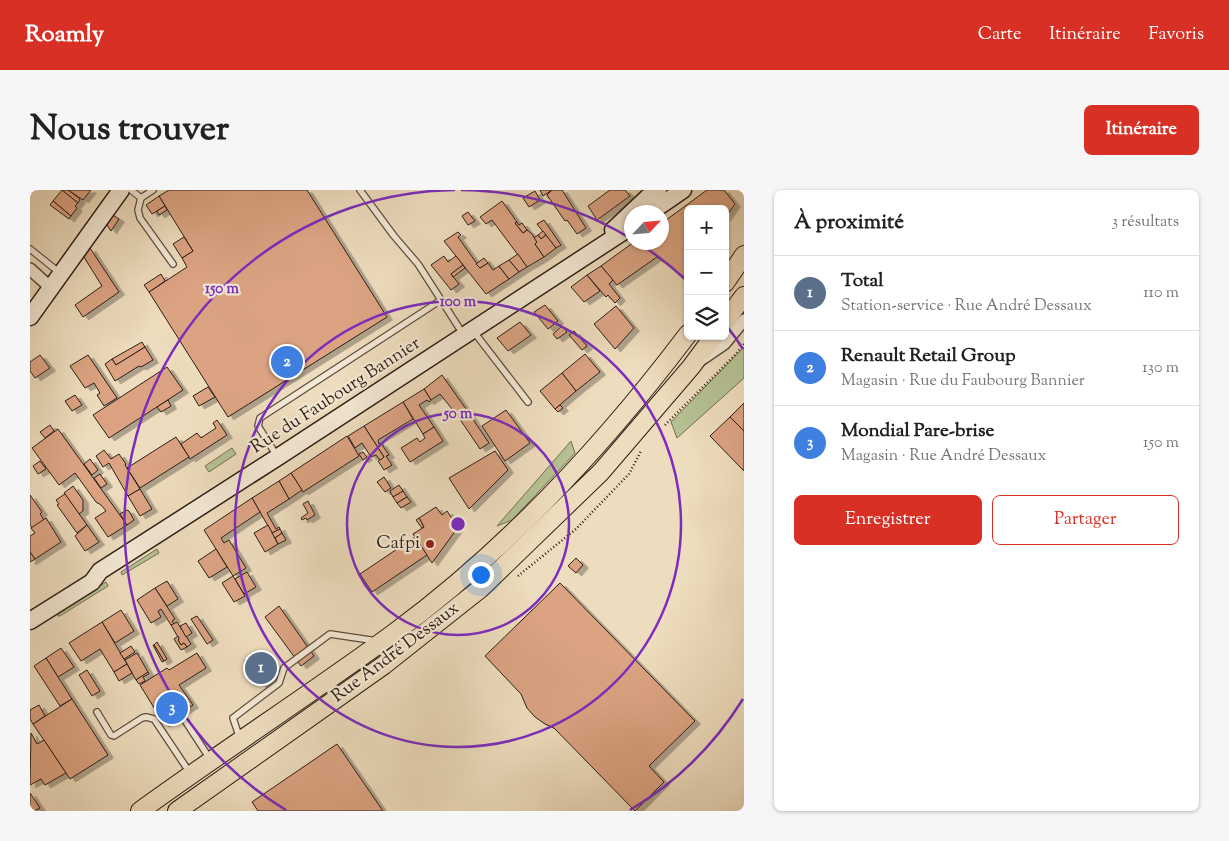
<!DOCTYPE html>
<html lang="fr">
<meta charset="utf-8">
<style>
:root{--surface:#fff;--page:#f6f6f6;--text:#222;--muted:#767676;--line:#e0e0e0;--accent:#d93025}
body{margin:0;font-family:"Sorts Mill Goudy",serif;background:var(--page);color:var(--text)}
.controls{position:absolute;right:15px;top:15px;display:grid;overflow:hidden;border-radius:8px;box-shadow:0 1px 4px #0004}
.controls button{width:45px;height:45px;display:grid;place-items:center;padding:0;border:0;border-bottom:1px solid var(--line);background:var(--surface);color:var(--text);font:25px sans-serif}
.compass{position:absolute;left:594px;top:15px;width:45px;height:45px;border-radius:50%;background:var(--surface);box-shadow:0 1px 4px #0004;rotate:64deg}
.you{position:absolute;left:450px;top:384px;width:18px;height:18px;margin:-12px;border:4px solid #fff;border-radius:50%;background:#1a73e8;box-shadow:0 0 0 8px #1a73e833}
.badge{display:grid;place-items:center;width:32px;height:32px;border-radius:50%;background:var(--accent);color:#fff;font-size:16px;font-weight:700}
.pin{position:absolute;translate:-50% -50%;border:2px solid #fff;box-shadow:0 1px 5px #0006}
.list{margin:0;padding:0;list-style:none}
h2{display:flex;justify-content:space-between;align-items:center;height:65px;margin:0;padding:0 20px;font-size:21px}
h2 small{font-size:16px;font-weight:400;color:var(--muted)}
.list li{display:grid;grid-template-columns:32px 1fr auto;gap:15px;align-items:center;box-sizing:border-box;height:75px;padding:0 20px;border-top:1px solid var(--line)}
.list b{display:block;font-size:19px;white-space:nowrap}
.list p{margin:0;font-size:16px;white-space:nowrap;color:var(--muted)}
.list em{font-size:16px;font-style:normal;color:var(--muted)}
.actions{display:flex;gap:10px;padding:15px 20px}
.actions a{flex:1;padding:11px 0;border:1px solid var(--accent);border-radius:8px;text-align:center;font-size:18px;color:var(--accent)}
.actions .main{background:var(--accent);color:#fff}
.icon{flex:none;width:28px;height:28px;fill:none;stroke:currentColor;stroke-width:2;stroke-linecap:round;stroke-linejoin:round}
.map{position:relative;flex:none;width:714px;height:621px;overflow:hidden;border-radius:8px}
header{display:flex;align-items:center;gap:30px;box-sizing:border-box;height:70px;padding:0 25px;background:var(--accent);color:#fff}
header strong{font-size:24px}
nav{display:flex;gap:28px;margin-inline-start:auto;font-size:18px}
.intro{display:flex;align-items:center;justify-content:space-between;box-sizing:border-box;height:120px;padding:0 30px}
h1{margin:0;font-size:35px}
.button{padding:12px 22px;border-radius:8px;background:var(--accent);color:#fff;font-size:18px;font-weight:700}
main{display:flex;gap:30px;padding:0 30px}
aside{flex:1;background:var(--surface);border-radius:8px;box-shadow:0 1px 4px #0004}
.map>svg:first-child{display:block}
</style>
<header>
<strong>Roamly</strong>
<nav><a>Carte</a><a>Itinéraire</a><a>Favoris</a></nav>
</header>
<div class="intro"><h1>Nous trouver</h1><a class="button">Itinéraire</a></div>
<main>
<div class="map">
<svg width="714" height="621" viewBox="0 0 714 621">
<defs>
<filter id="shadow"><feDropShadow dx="5.5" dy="3" stdDeviation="0" flood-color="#0004"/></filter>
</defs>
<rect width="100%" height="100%" fill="#eddcbd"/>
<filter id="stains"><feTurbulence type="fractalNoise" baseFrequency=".004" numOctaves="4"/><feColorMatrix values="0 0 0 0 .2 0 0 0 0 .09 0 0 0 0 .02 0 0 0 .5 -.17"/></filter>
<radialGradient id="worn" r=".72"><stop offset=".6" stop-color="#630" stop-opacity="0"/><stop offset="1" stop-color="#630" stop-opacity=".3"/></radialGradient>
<g fill="#b6c193" stroke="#727054">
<path d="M714 157V188L647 248 641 232Z"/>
<path d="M541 251 545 263 482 330 467 336Z"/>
<path d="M202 258 206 264 179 282 175 276Z"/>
<path d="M127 359 129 363 92 385 91 382Z"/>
<path d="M76 392 78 396 30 426H28V423Z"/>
</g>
<g fill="#dba382" stroke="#2d1e16" filter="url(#shadow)">
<path d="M32 0H38L50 9 48 13Z"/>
<path d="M32 0 48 13 45 16 47 18 41 26 23 11Z"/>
<path d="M38 0H61L53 10Z"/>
<path d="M139 0H277L357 127 198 227 119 102 157 77 152 68 163 61 129 6Z"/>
<path d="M510 0H522L513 6Z"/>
<path d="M522 0H532L556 38 547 44 537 30 535 31 517 5Z"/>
<path d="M580 0H595L600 6 567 30 558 16Z"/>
<path d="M677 0H694L705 14 695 28V19H658V81L654 87 627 67 587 95 571 76 604 52H632V33Z"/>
<path d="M505 1 510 10 499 17 493 8Z"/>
<path d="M129 6 135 16 122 24 116 15Z"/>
<path d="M23 11 41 26 39 29 20 15Z"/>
<path d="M472 11 487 32 485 33 493 43 497 40 502 44 507 52 505 54 514 67 497 77 462 30 456 34 450 27Z"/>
<path d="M135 16 137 20 129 25 127 21Z"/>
<path d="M438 22 445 31 438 35 432 26Z"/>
<path d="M83 25 89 29 81 41 77 35Z"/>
<path d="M514 30 531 55 526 58 507 34Z"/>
<path d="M487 32 489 35 492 33 497 40 493 43 485 33Z"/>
<path d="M513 41 516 45 511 49 508 45Z"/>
<path d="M428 42 431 45 428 47 450 78 458 73 463 80 469 76 479 89 456 104 414 51Z"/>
<path d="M508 45 511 49 516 45 526 58 514 67 505 54 507 52 504 48Z"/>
<path d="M154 47 163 61 152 68 143 54Z"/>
<path d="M60 58 89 102 53 127 45 115 72 96 54 67Z"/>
<path d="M488 64 497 77 489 82 479 70Z"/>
<path d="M414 66 418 72 426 66 433 75 421 84 429 94 421 100 401 75Z"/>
<path d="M454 68 458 73 450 78 446 74Z"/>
<path d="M479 70 489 82 479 89 469 76Z"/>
<path d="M433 75 435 78 423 87 421 84Z"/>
<path d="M571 76 583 90 579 94 590 108 585 113 578 105 576 107 557 85Z"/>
<path d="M131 84 135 91 119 102 114 95Z"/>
<path d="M557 85 570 101 554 112 541 97Z"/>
<path d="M515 115 528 131 518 139 504 122Z"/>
<path d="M586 116 604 138 585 159 564 134Z"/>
<path d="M490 132 501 145 478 161 467 148Z"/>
<path d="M532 136 537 142 527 149 523 144Z"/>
<path d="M544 141 557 156 552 160 539 145Z"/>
<path d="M112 152 115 157 86 175 82 169Z"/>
<path d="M115 157 123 170 111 177 109 176 85 191 75 174 82 169 86 175Z"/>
<path d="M555 164 570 182 546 201 532 183Z"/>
<path d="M10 165 20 178 5 188 0 181V172Z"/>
<path d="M58 165 87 208 74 216 67 205 70 203 64 193 55 198 40 176Z"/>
<path d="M137 177 153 200 79 248 63 225Z"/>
<path d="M532 183 546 201 525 219 510 201Z"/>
<path d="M412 185 436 219 427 225 410 204 401 210 394 199Z"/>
<path d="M178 197 185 207 169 216 163 206Z"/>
<path d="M394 199 401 210 399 212 397 210 389 215 404 237 393 244 373 212Z"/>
<path d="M45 205 52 215 42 221 35 211Z"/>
<path d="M138 210 141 216 131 222 127 217Z"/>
<path d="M373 212 383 229 348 250 349 254 351 253 359 265 356 266 362 275 354 280 348 271 354 267 334 236Z"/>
<path d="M714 213V241L700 227Z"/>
<path d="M530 215 533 218 528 222 525 219Z"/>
<path d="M436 219 459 253 450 259 427 225Z"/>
<path d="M476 220 500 253 475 271 452 236Z"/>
<path d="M700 227 714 241V281L680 246Z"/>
<path d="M187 230 197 245 160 269 151 254 167 243 171 248 186 238 183 233Z"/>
<path d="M20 235 24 241 15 248 10 242Z"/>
<path d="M334 236 354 267 350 270 346 265 341 267 332 253 325 258 318 246Z"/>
<path d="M404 237 413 251 380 272 371 258 387 248 390 252 395 248 393 244Z"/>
<path d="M28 239 97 335 78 347 65 328 76 321 71 315 66 312 45 283 29 295 2 258Z"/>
<path d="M317 246 329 266 273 302 261 283Z"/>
<path d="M146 247 159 267 110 298 97 278Z"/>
<path d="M74 260 81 269 89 264 96 274 95 275 110 299 98 306 79 273 73 277 66 266Z"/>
<path d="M465 261 478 280 439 319 419 288Z"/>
<path d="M333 262 337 267 333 270 329 264Z"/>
<path d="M60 269 68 280 62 285 54 274Z"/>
<path d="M10 271 16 279 8 284 3 276Z"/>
<path d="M261 283 272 300 259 309 249 291Z"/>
<path d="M70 284 77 294 71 298 64 288Z"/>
<path d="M354 287 361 298 355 302 347 292Z"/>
<path d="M249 291 259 309 237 323 246 339 249 337 250 339 242 343 222 308Z"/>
<path d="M369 295 373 301 363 307 360 301Z"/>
<path d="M43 296 53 310V321L49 324 34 303Z"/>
<path d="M110 299 122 319 110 326 98 306Z"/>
<path d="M373 301 377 307 367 313 363 307Z"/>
<path d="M35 304 57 335 47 343 27 315 29 314 26 310Z"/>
<path d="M0 305 12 322 10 324 14 330 2 338 0 335Z"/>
<path d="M377 307 381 312 371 318 367 313Z"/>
<path d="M222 308 230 322 191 348 194 353 199 350 216 378 203 386 174 340Z"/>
<path d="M278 311 285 325 277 330 276 328 272 330 271 328 278 323 273 314Z"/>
<path d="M406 317 412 325 417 321 423 330 426 340 402 373 383 344 394 337 389 328Z"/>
<path d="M97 320 99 321 104 330 97 335 90 324Z"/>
<path d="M16 328 31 352 5 369 0 362V346L5 343 1 338Z"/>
<path d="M389 328 394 337 392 338 386 330Z"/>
<path d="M57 335 69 352 55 361 45 346Z"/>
<path d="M238 335 248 354 235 362 224 343Z"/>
<path d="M250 339 252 343 245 348 242 343Z"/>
<path d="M252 343 256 350 248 354 245 348Z"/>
<path d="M385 347 397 365 342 402 330 384Z"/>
<path d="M186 359 197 377 179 388 168 371Z"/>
<path d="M0 362 5 369 0 372Z"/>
<path d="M546 368 553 375 546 383 538 376Z"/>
<path d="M217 382 226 397 214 404 205 389Z"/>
<path d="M203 386 215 406 204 412 192 393Z"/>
<path d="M137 391 148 409 137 416 125 398Z"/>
<path d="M530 393 665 531 619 576 634 592 605 621 524 538 515 534 505 527 497 518 491 504 455 466Z"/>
<path d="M125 398 145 429 142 431 144 434 141 435 131 419 128 421 131 427 121 433 107 410Z"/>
<path d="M249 416 284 466 271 476 235 427Z"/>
<path d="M91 420 104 441 85 453 72 432Z"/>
<path d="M167 426 183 450 177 454 161 429Z"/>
<path d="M72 432 97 474 84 482 70 459 51 471 39 453Z"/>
<path d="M147 432 161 454 157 457 154 453 151 455 148 450 149 449 141 435Z"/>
<path d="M156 433 162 443 156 447 150 436Z"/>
<path d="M148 446 149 449 148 450 151 455 154 453 157 457 151 460 144 449Z"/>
<path d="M127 452 137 469 134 471 124 455Z"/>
<path d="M123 455H124L134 471 132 472Z"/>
<path d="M101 456 105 462 94 469 90 463Z"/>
<path d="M31 458 44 477 28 487 16 468Z"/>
<path d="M228 461 246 484 231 495 214 471Z"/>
<path d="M107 463 118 482 106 490 95 470Z"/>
<path d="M167 463 176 478 149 495 163 515 134 534 110 495 137 478 139 480Z"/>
<path d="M16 468 42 509 30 516 4 476Z"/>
<path d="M97 474 102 483 89 491 84 482Z"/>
<path d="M57 480 70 501 62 506 49 485Z"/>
<path d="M118 482 119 484 113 487 115 491 109 494 106 490Z"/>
<path d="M42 509 78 565 40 589 3 534Z"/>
<path d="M9 515 15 526 3 534 0 529V520Z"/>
<path d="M1 543 7 554 14 550 36 583 15 595 11 589 0 595Z"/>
<path d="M307 554 353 621H228L222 612Z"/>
<path d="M0 603 10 618 4 621H0Z"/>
</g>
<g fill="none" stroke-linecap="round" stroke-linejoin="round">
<g stroke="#5d4e40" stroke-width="8">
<g id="lane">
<path d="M101 0 111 8"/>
<path d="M123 0 111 8 108 20 110 28 143 74"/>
<path d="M330 0 364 46 388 74 433 144"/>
<path d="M0 59 30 83"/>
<path d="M444 142 498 212"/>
<path d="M247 266 228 236 230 228 411 110"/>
<path d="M67 522 81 545 84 546 112 528 116 527 124 529 160 583"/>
<path d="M156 532 180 569"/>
<path d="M210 549 203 528 249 493 254 478 300 444 347 451"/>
</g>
</g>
<g stroke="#5d4e40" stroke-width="14">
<g id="street">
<path d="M0 79 21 98"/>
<path d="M672 169 694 154 714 130"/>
</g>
</g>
<g stroke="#2d1e16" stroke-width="19">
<g id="secondary">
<path d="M621 22 653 0"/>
<path d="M583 40 618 7 628 0"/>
<path d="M0 127 91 0"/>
<path d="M0 431 62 392 70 381 248 267 602 36"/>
</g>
</g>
<g stroke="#2d1e16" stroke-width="20">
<g id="primary">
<path d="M695 93 714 65"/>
<path d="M695 131 714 106"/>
<path d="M110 621C194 560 281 504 364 443 475 361 575 254 658 144"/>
<path d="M147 621 354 475 450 399 571 282 661 177 684 146"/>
</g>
</g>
<g stroke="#2d1e16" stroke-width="2.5" stroke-dasharray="1 2.5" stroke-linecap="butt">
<path d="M635 235 704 166 714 154"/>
<path d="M488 386 546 339 599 284 611 261"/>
</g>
<use href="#lane" stroke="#f3e8d4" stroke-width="5.5"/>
<use href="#street" stroke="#f3e8d4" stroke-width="11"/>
<use href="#secondary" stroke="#f3e8d4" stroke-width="16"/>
<use href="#primary" stroke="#eddcbd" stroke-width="18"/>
</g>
<g fill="none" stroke="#7b2cbf" stroke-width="2.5">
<circle cx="428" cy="334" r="111"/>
<circle cx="428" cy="334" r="223"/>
<path d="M713 509A334 334 0 0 1 600 620M256 620A334 334 0 0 1 425 0M431 0A334 334 0 0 1 600 48M610 54A334 334 0 0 1 656 90M696 135A334 334 0 0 1 713 159"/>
</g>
<circle fill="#8f2418" stroke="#f3e8d4" stroke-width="2" cx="400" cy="354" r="5"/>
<g text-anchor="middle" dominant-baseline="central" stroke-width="4.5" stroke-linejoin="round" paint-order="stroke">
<g font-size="18" fill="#2d1e16" stroke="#f3e8d4">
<text transform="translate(306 206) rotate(-33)">Rue du Faubourg Bannier</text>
<text transform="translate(366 463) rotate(-37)">Rue André Dessaux</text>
</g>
<g font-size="18" fill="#2d1e16" stroke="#f3e8d4" text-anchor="end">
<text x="390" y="354">Cafpi</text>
</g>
</g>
<circle cx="428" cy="334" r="8" fill="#7b2cbf" stroke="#f3e8d4" stroke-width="2.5"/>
<g font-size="15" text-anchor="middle" font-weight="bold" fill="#7b2cbf" stroke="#f3e8d4" stroke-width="4.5" stroke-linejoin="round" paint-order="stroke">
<text x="192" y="103">150 m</text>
<text x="428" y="116">100 m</text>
<text x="428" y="228">50 m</text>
</g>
<rect width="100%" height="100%" filter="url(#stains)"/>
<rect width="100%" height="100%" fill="url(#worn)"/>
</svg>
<div class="controls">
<button>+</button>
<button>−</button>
<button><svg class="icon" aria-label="layers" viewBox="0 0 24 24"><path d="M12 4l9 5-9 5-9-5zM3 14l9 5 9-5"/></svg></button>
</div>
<svg class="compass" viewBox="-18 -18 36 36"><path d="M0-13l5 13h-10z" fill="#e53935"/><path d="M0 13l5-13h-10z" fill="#767676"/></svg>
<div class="you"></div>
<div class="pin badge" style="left:231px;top:478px;background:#5c6f8a">1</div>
<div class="pin badge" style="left:257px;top:172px;background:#3f7fe0">2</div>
<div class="pin badge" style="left:142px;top:518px;background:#3f7fe0">3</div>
</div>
<aside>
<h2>À proximité<small>3 résultats</small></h2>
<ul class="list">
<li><span class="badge" style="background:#5c6f8a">1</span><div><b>Total</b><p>Station-service · Rue André Dessaux</p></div><em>110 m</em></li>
<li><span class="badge" style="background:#3f7fe0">2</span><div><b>Renault Retail Group</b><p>Magasin · Rue du Faubourg Bannier</p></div><em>130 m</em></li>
<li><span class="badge" style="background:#3f7fe0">3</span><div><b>Mondial Pare-brise</b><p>Magasin · Rue André Dessaux</p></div><em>150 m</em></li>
</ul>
<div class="actions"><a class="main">Enregistrer</a><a>Partager</a></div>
</aside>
</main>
